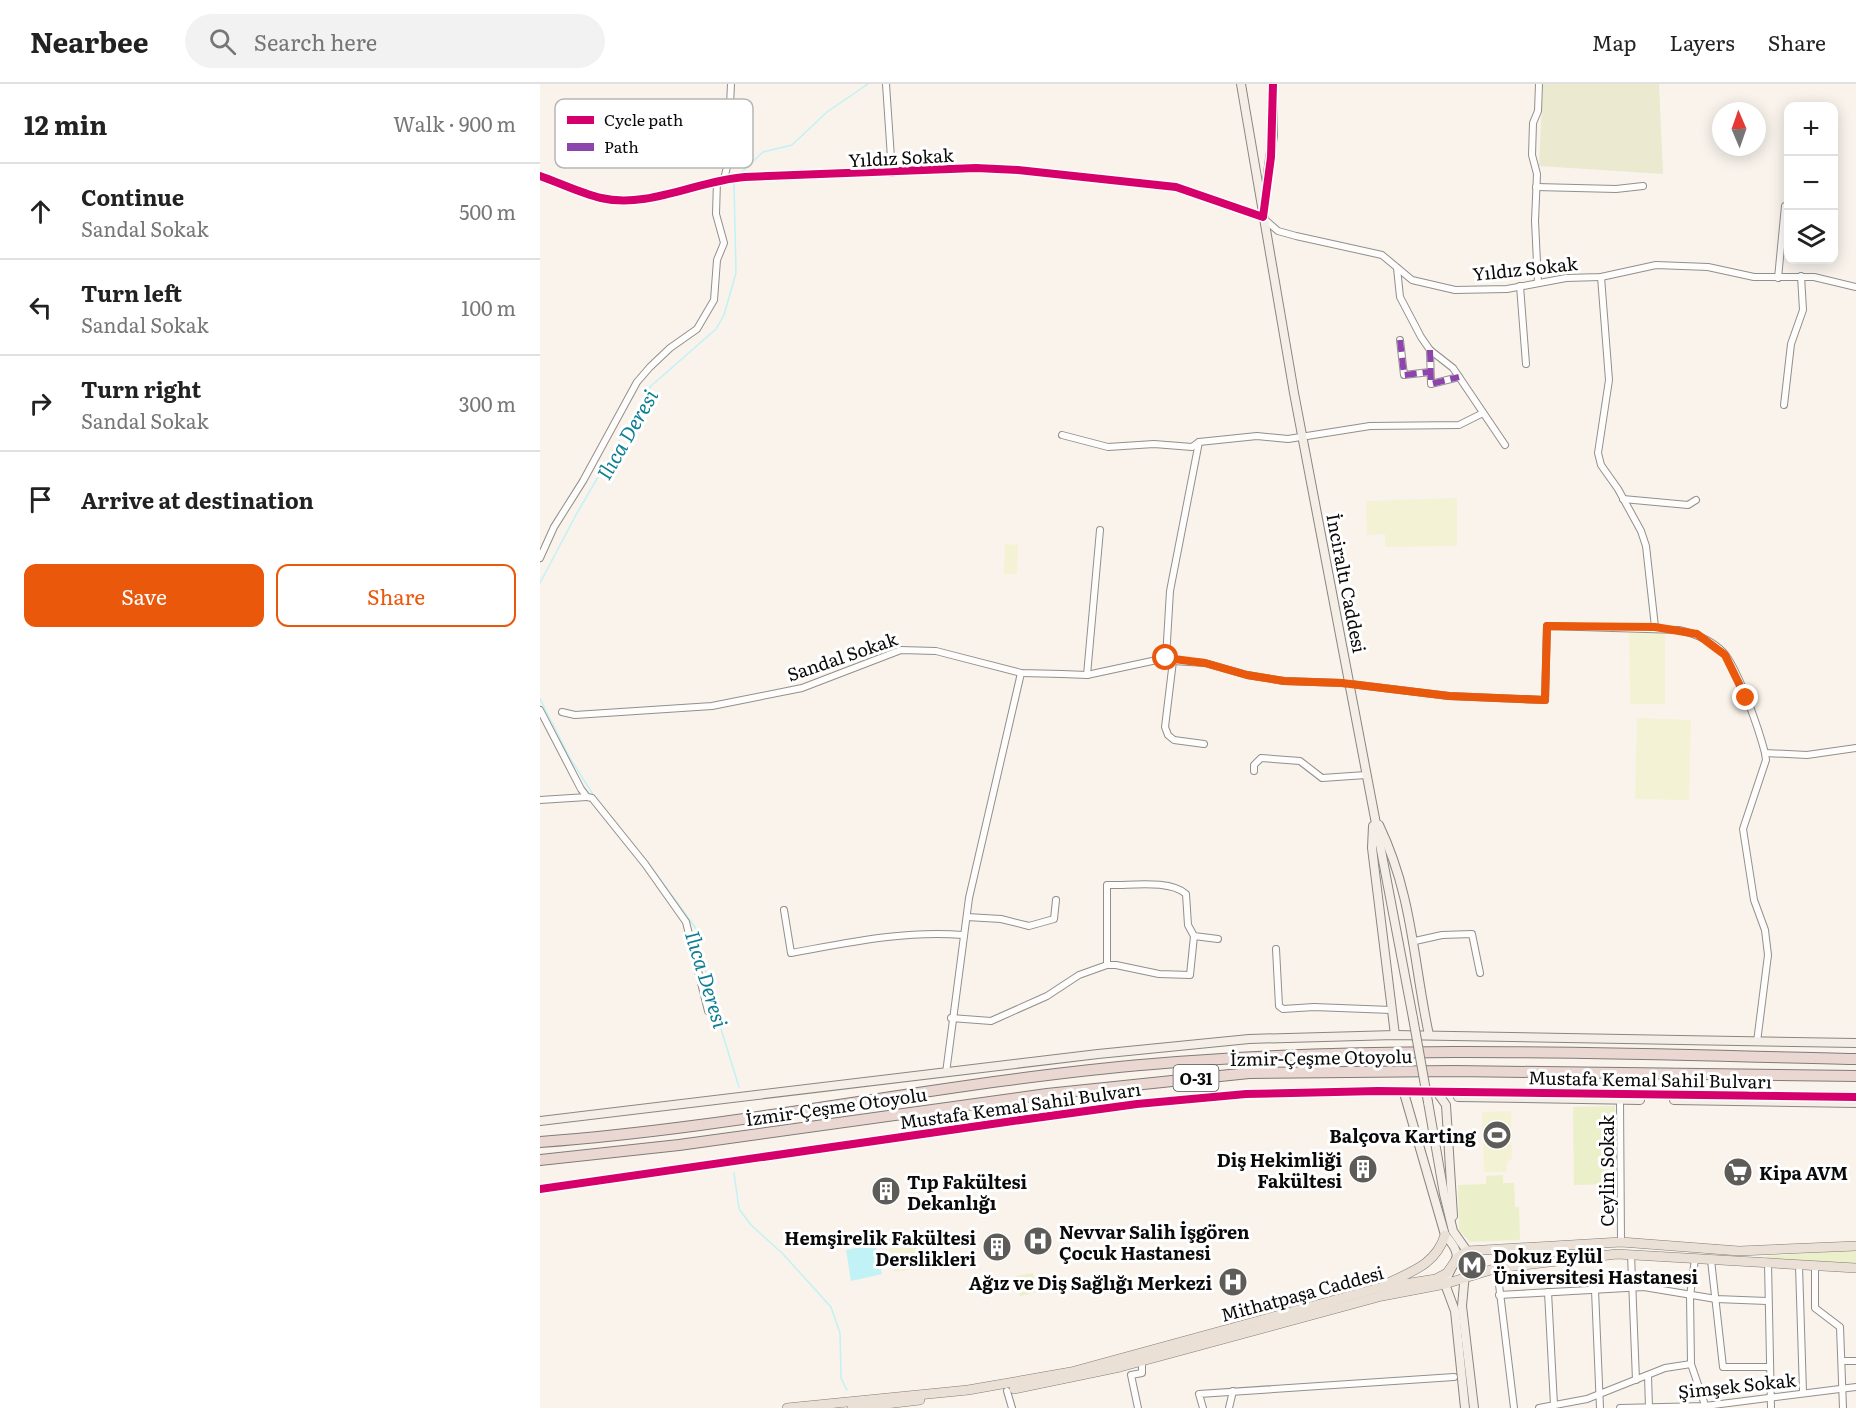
<!DOCTYPE html>
<meta charset="utf-8">
<style>
:root{--surface:#fff;--page:#f2f2f2;--text:#222;--muted:#767676;--line:#e0e0e0;--accent:#ea580c}
body{margin:0;font-family:Literata,serif;background:var(--page);color:var(--text)}
.controls{position:absolute;right:18px;top:18px;display:grid;overflow:hidden;border-radius:12px;box-shadow:0 3px 15px #0003}
.controls button{width:54px;height:54px;display:grid;place-items:center;padding:0;border:0;border-bottom:2px solid var(--line);background:var(--surface);color:var(--text);font:30px sans-serif}
.compass{position:absolute;left:1172px;top:18px;width:54px;height:54px;border-radius:50%;background:var(--surface);box-shadow:0 3px 15px #0003;rotate:358deg}
.stop{position:absolute;width:18px;height:18px;margin:-14px;border:4px solid #ea580c;border-radius:50%;background:#fff}
.stop.end{background:#ea580c;border-color:#fff;box-shadow:0 2px 6px #0008}
.list{margin:0;padding:0;list-style:none}
h2{display:flex;justify-content:space-between;align-items:center;height:78px;margin:0;padding:0 24px;font-size:26px}
h2 small{font-size:20px;font-weight:400;color:var(--muted)}
.list li{display:grid;grid-template-columns:39px 1fr auto;gap:18px;align-items:center;box-sizing:border-box;height:96px;padding:0 24px;border-top:2px solid var(--line)}
.list b{display:block;font-size:22px;white-space:nowrap}
.list p{margin:0;font-size:20px;white-space:nowrap;color:var(--muted)}
.list em{font-size:20px;font-style:normal;color:var(--muted)}
.actions{display:flex;gap:12px;padding:18px 24px}
.actions a{flex:1;padding:14px 0;border:2px solid var(--accent);border-radius:12px;text-align:center;font-size:21px;color:var(--accent)}
.actions .main{background:var(--accent);color:#fff}
.icon{flex:none;width:33px;height:33px;fill:none;stroke:currentColor;stroke-width:2;stroke-linecap:round;stroke-linejoin:round}
.map{position:relative;flex:none;width:1316px;height:1324px;overflow:hidden}
header{display:flex;align-items:center;gap:36px;box-sizing:border-box;height:84px;padding:0 30px;background:var(--surface);border-bottom:2px solid var(--line)}
header strong{font-size:28px}
nav{display:flex;gap:33px;margin-inline-start:auto;font-size:21px}
.search{width:420px;height:54px;background:var(--page);display:flex;align-items:center;gap:15px;box-sizing:border-box;padding:0 21px;border-radius:33px;color:var(--muted);font-size:22px}
main{display:flex}
aside{flex:1;background:var(--surface)}
.map>svg:first-child{display:block}
</style>
<header>
<strong>Nearbee</strong>
<div class="search"><svg class="icon" aria-label="search" viewBox="0 0 24 24"><circle cx="10" cy="10" r="6"/><path d="M15 15l6 6"/></svg>Search here</div>
<nav><a>Map</a><a>Layers</a><a>Share</a></nav>
</header>
<main>
<aside>
<h2>12 min<small>Walk · 900 m</small></h2>
<ul class="list">
<li><svg class="icon" aria-label="ahead" viewBox="0 0 24 24"><path d="M12 20V5M6 11l6-6 6 6"/></svg><div><b>Continue</b><p>Sandal Sokak</p></div><em>500 m</em></li>
<li><svg class="icon" aria-label="left" viewBox="0 0 24 24"><path d="M17 20v-9H6M10 6l-5 5 5 5"/></svg><div><b>Turn left</b><p>Sandal Sokak</p></div><em>100 m</em></li>
<li><svg class="icon" aria-label="right" viewBox="0 0 24 24"><path d="M7 20v-9h11M14 6l5 5-5 5"/></svg><div><b>Turn right</b><p>Sandal Sokak</p></div><em>300 m</em></li>
<li><svg class="icon" aria-label="arrive" viewBox="0 0 24 24"><path d="M6 21V4h12l-3 4 3 4H6"/></svg><div><b>Arrive at destination</b></div></li>
</ul>
<div class="actions"><a class="main">Save</a><a>Share</a></div>
</aside>
<div class="map">
<svg width="1316" height="1324" viewBox="0 0 1316 1324">
<rect width="100%" height="100%" fill="#f9f3ec"/>
<g fill="#ebefca">
<path d="M1075 1022 1077 1100 1034 1101 1033 1023Z"/>
<path d="M963 1091V1099H974L975 1123H979L980 1156 930 1158 919 1146 918 1101 946 1100V1092Z"/>
<path d="M1316 1166V1180L1227 1175 1226 1172Z"/>
<path d="M493 1189 497 1208 480 1212 476 1192Z"/>
</g>
<path fill="#ebe9cf" d="M1003 0H1119L1123 90 999 82Z"/>
<g fill="#f3f2d4">
<path d="M917 414V462L845 463V450L827 451 826 417Z"/>
<path d="M465 460 478 461 477 490H464Z"/>
<path d="M1089 549H1125V620H1090Z"/>
<path d="M1097 634 1151 636 1149 716 1095 715Z"/>
<path d="M971 1027 972 1074 967 1078V1088H944L942 1028Z"/>
<path d="M376 1146 383 1184 355 1188 347 1152Z"/>
</g>
<path fill="#c0f2f6" d="M335 1160 342 1190 311 1197 306 1166Z"/>
<g fill="none" stroke-linecap="round" stroke-linejoin="round">
<g stroke="#c0f2f6" stroke-width="1.5">
<path d="M200 90 223 68 252 61 287 28 328 0"/>
<path d="M0 499 37 429 111 302 176 245 184 231 196 189 194 99"/>
<path d="M0 615 30 674 54 712"/>
<path d="M108 779 155 843 177 932 199 1003"/>
<path d="M194 1089 199 1125 211 1141 243 1170 291 1223 300 1249 301 1294 307 1306"/>
</g>
<g stroke="#928f8c" stroke-width="8">
<g id="street">
<path d="M346 0 352 89"/>
<path d="M184 95 187 83 191 0"/>
<path d="M996 103 1076 105 1103 102"/>
<path d="M723 134 738 147 756 152 842 171 872 196 915 206 967 205 1026 194 1061 193 1116 181 1168 183 1214 193H1274L1316 203"/>
<path d="M857 184 860 213 881 253 890 266 913 284 965 361"/>
<path d="M1061 193 1069 296 1058 369 1061 381 1078 405 1101 447 1106 462 1115 543"/>
<path d="M1238 194 1245 122"/>
<path d="M998 199 995 137 997 90 992 71 993 39 998 27 999 0"/>
<path d="M980 202 986 280"/>
<path d="M860 256 864 291 890 288"/>
<path d="M890 266 891 300 919 293"/>
<path d="M1244 321 1251 260 1263 226 1261 192"/>
<path d="M522 351 568 363 614 360 652 363 659 358 717 352 748 355 830 342 919 341 943 329"/>
<path d="M659 358 630 507 626 574 633 577 625 643 628 651 634 656 664 660"/>
<path d="M1083 415 1148 421 1156 416"/>
<path d="M0 474 14 443 43 397 97 298 110 283 130 264 157 245 174 216 177 176 184 159 176 130 177 97"/>
<path d="M633 577 665 579 707 591 744 597 802 599 909 612 1005 616 1007 542 1139 546C1156 550 1172 556 1184 569 1199 587 1219 646 1225 669L1226 676 1203 745 1214 816 1225 846 1228 871 1217 958"/>
<path d="M547 591 560 446"/>
<path d="M0 626 41 705 47 713 52 714 105 780 146 838 168 927"/>
<path d="M22 628 35 631 172 622 262 604 361 566 396 567 481 589 522 590 547 591 626 574"/>
<path d="M1225 669 1267 671 1316 664"/>
<path d="M714 687V681L721 674 760 677 782 694 826 691"/>
<path d="M0 716 47 713"/>
<path d="M244 826 251 869C307 859 365 846 423 851"/>
<path d="M427 833 461 835 489 842 514 835 516 816"/>
<path d="M875 857 902 851 932 850 940 889"/>
<path d="M736 865 739 922 743 925 774 923 851 926"/>
<path d="M567 881H576L619 890 650 891 654 852"/>
<path d="M411 934 451 937 507 912 539 891 567 881V801C589 802 629 795 646 810L648 841 654 852 678 855"/>
<path d="M406 989 429 814 481 589"/>
<path d="M1080 1016 1081 1158"/>
<path d="M1091 1170 1096 1296"/>
<path d="M1155 1175 1150 1212 1151 1280 1166 1324"/>
<path d="M1171 1176 1183 1283H1229"/>
<path d="M1228 1179 1231 1324"/>
<path d="M1259 1182 1263 1308"/>
<path d="M1275 1182V1224L1300 1243 1303 1324"/>
<path d="M957 1184 974 1324"/>
<path d="M1055 1206 1060 1324"/>
<path d="M1008 1208 1014 1321"/>
<path d="M959 1211 1104 1203 1176 1215 1227 1217"/>
<path d="M1302 1277H1316"/>
<path d="M1108 1291 1109 1324"/>
<path d="M467 1307 472 1324"/>
<path d="M598 1324 591 1291 602 1289V1277"/>
<path d="M663 1324 659 1310 914 1293"/>
<path d="M689 1324 693 1307"/>
<path d="M999 1324 1047 1315 1125 1284 1151 1280"/>
<path d="M1080 1324 1165 1322 1316 1303"/>
</g>
</g>
<g stroke="#888682" stroke-width="10">
<g id="secondary">
<path d="M701 0 754 309 873 934"/>
<path d="M0 92C20 99 40 109 61 114 108 125 159 96 205 93L436 84 478 86 636 103 723 133"/>
<path d="M724 121 733 51V0"/>
<path d="M839 741C873 812 873 877 889 951"/>
<path d="M833 742 832 764 855 951"/>
<path d="M897 1008 906 1021 913 1132"/>
<path d="M864 1009 905 1151C928 1177 911 1175 905 1200L915 1227 925 1324"/>
<path d="M918 1013 1100 1016"/>
<path d="M1134 1016 1316 1019"/>
<path d="M888 1018 904 1110 913 1147 927 1167 922 1222 934 1324"/>
<path d="M0 1037 558 970 709 955 855 951 1316 959"/>
<path d="M0 1105 473 1037 597 1020 706 1010 838 1007 1316 1013"/>
</g>
</g>
<g stroke="#7f7c79" stroke-width="10">
<g id="primary">
<path d="M844 1201C870 1188 896 1181 905 1151"/>
<path d="M474 1305 580 1283 842 1212 905 1200 957 1184 1077 1170 1316 1184"/>
<path d="M247 1324 428 1306 531 1288 839 1204 896 1195 907 1189 918 1173 927 1167 1081 1158 1199 1167 1316 1162"/>
<path d="M312 1324 380 1316"/>
</g>
</g>
<g stroke="#7f7c79" stroke-width="12">
<g id="highway">
<path d="M0 1058C205 1043 407 997 613 980 846 960 1082 970 1316 975"/>
<path d="M0 1076 139 1061 507 1010 709 989 914 987 1316 992"/>
</g>
</g>
<use href="#street" stroke="#fefdfc" stroke-width="6"/>
<use href="#secondary" stroke="#f4eee6" stroke-width="8"/>
<use href="#primary" stroke="#ebe0d5" stroke-width="9"/>
<use href="#highway" stroke="#ead7d2" stroke-width="10"/>
<g stroke="#888682" stroke-width="10" stroke-linecap="butt">
<path id="secondary-bridge" d="M873 934 888 1018"/>
</g>
<use href="#secondary-bridge" stroke="#f4eee6" stroke-width="8"/>
<g stroke="#8e44ad" stroke-width="6" stroke-dasharray="12 6" stroke-linecap="butt">
<path d="M860 256 864 291 890 288"/>
<path d="M890 266 891 300 919 293"/>
</g>
<g stroke="#fff" stroke-width="11">
<g id="cycleway">
<path d="M0 92C20 99 40 109 61 114 108 125 159 96 205 93L436 84 478 86 636 103 723 133 731 73 733 0"/>
<path d="M0 1105 473 1037 597 1020 706 1010 838 1007 1316 1013"/>
</g>
</g>
<use href="#cycleway" stroke="#d6006c" stroke-width="8"/>
</g>
<g fill="none" stroke-linecap="round" stroke-linejoin="round">
<path stroke="#ea580c" stroke-width="8" d="M626 574 665 579 707 591 744 597 802 599 909 612 1005 616 1007 542 1115 543 1157 550 1185 571 1206 614"/>
</g>
<defs>
<g id="stadium-disc" transform="scale(1.5)"><circle r="9.5" fill="#5e5c59" stroke="#fff"/><path d="M0-5a6.5 5 0 1 0 0 10a6.5 5 0 1 0 0-10ZM-3.5-1.8h7v3.6h-7Z" fill="#fff"/></g>
<g id="building-disc" transform="scale(1.5)"><circle r="9.5" fill="#5e5c59" stroke="#fff"/><path d="M-4-6H4V6H1V3H-1V6H-4ZM-2.5-4.3h1.7v1.8h-1.7ZM.8-4.3h1.7v1.8H.8ZM-2.5-1h1.7V.8h-1.7ZM.8-1h1.7V.8H.8Z" fill="#fff"/></g>
<g id="supermarket-disc" transform="scale(1.5)"><circle r="9.5" fill="#5e5c59" stroke="#fff"/><path d="M-6-5.5h2.5l.6 2H6L4.5 2H-2.5L-4.4-4H-6ZM-1.5 3.2a1.3 1.3 0 1 0 .1 0ZM3 3.2a1.3 1.3 0 1 0 .1 0Z" fill="#fff"/></g>
<g id="hospital-disc" transform="scale(1.5)"><circle r="9.5" fill="#5e5c59" stroke="#fff"/><path d="M-5-5h3v3.5h4V-5h3V5h-3V1.5h-4V5h-3Z" fill="#fff"/></g>
<g id="metro-disc" transform="scale(1.5)"><circle r="9.5" fill="#5e5c59" stroke="#fff"/><path d="M-5.5 5V-5H-3L0 0L3-5H5.5V5H3V-.5L0 4L-3-.5V5Z" fill="#fff"/></g>
</defs>
<g fill-rule="evenodd">
<use href="#stadium-disc" x="957" y="1051"/>
<use href="#building-disc" x="823" y="1085"/>
<use href="#supermarket-disc" x="1198" y="1088"/>
<use href="#building-disc" x="346" y="1107"/>
<use href="#hospital-disc" x="498" y="1157"/>
<use href="#building-disc" x="457" y="1163"/>
<use href="#metro-disc" x="932" y="1181"/>
<use href="#hospital-disc" x="693" y="1198"/>
</g>
<g text-anchor="middle" dominant-baseline="central" stroke-width="6" stroke-linejoin="round" paint-order="stroke">
<rect fill="#fff" stroke="#545454" stroke-width="1.5" x="633.5" y="981" width="45" height="26" rx="4.5"/>
<g font-size="16" font-weight="bold" fill="#0a0a0a">
<text x="656" y="994">O-31</text>
</g>
<g font-size="18" fill="#0a0a0a" stroke="#fff">
<text transform="translate(361 73) rotate(-3)">Yıldız Sokak</text>
<text transform="translate(985 184) rotate(-6)">Yıldız Sokak</text>
<text transform="translate(807 499) rotate(79)">İnciraltı Caddesi</text>
<text transform="translate(302 572) rotate(-19)">Sandal Sokak</text>
<text transform="translate(781 973) rotate(-1)">İzmir-Çeşme Otoyolu</text>
<text transform="translate(1110 995) rotate(1)">Mustafa Kemal Sahil Bulvarı</text>
<text transform="translate(480 1021) rotate(-8)">Mustafa Kemal Sahil Bulvarı</text>
<text transform="translate(296 1022) rotate(-8)">İzmir-Çeşme Otoyolu</text>
<text transform="translate(1066 1087) rotate(-90)">Ceylin Sokak</text>
<text transform="translate(762 1209) rotate(-15)">Mithatpaşa Caddesi</text>
<text transform="translate(1197 1301) rotate(-6)">Şimşek Sokak</text>
</g>
<g font-size="18" font-weight="bold" fill="#0a0a0a" stroke="#fff" text-anchor="end">
<text x="936" y="1051">Balçova Karting</text>
<text x="802" y="1075">Diş Hekimliği<tspan x="802" dy="21">Fakültesi</tspan></text>
<text x="1219" y="1088" text-anchor="start">Kipa AVM</text>
<text x="367" y="1097" text-anchor="start">Tıp Fakültesi<tspan x="367" dy="21">Dekanlığı</tspan></text>
<text x="519" y="1147" text-anchor="start">Nevvar Salih İşgören<tspan x="519" dy="21">Çocuk Hastanesi</tspan></text>
<text x="436" y="1153">Hemşirelik Fakültesi<tspan x="436" dy="21">Derslikleri</tspan></text>
<text x="953" y="1171" text-anchor="start">Dokuz Eylül<tspan x="953" dy="21">Üniversitesi Hastanesi</tspan></text>
<text x="672" y="1198">Ağız ve Diş Sağlığı Merkezi</text>
</g>
<g font-size="20" font-style="italic" fill="#0e7e93" stroke="#fff">
<text transform="translate(86 350) rotate(-60)">Ilıca Deresi</text>
<text transform="translate(168 895) rotate(73)">Ilıca Deresi</text>
</g>
</g>
<rect x="15" y="15" width="198" height="69" rx="9" fill="#fff" stroke="#b6b6b6" stroke-width="1.5"/>
<rect x="27" y="32" width="27" height="8" fill="#d6006c"/>
<rect x="27" y="59" width="27" height="8" fill="#8e44ad"/>
<g font-size="16" fill="#0a0a0a">
<text x="64" y="42">Cycle path</text>
<text x="64" y="69">Path</text>
</g>
</svg>
<div class="controls">
<button>+</button>
<button>−</button>
<button><svg class="icon" aria-label="layers" viewBox="0 0 24 24"><path d="M12 4l9 5-9 5-9-5zM3 14l9 5 9-5"/></svg></button>
</div>
<svg class="compass" viewBox="-18 -18 36 36"><path d="M0-13l5 13h-10z" fill="#e53935"/><path d="M0 13l5-13h-10z" fill="#767676"/></svg>
<div class="stop" style="left:626px;top:574px"></div>
<div class="stop end" style="left:1206px;top:614px"></div>
</div>
</main>
